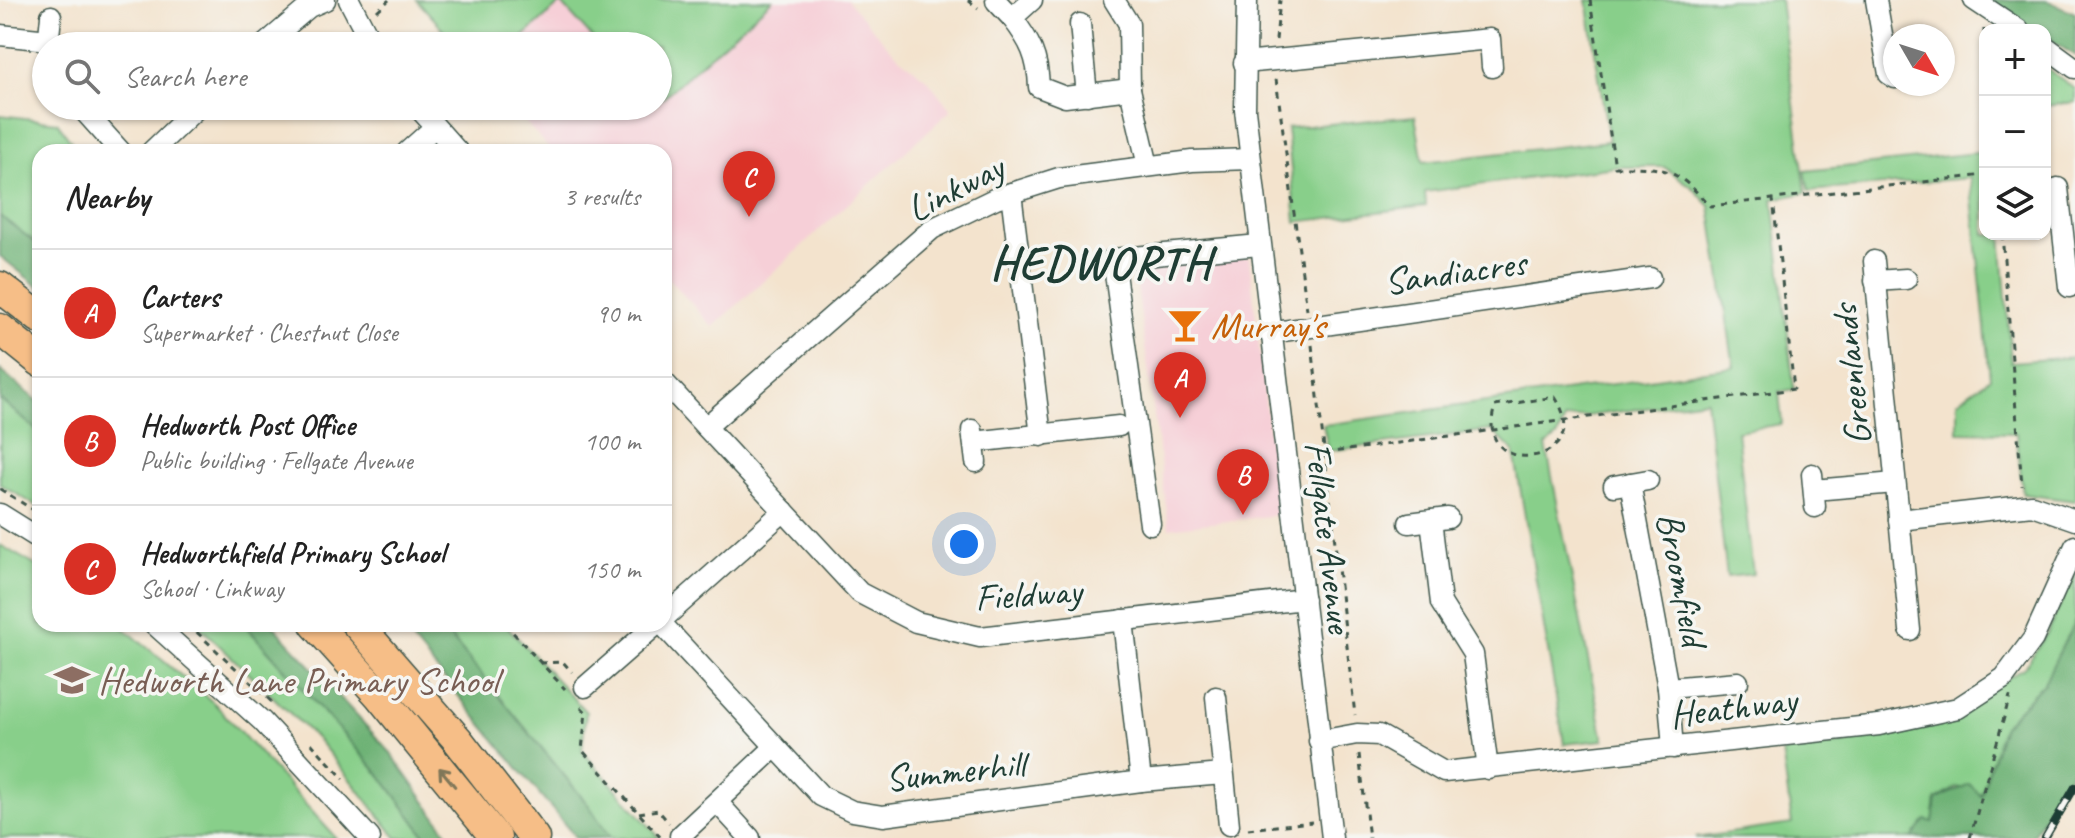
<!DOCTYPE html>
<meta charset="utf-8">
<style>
:root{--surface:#fff;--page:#f2f2f2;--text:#222;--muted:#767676;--line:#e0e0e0;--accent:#d93025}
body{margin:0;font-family:Caveat,sans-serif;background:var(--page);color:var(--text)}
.controls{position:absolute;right:24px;top:24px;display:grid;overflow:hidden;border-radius:16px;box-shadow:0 2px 6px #0004}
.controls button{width:72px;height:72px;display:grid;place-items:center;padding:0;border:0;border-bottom:2px solid var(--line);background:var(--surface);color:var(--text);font:40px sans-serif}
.compass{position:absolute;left:1883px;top:24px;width:72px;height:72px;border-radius:50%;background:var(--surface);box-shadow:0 2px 6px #0004;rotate:129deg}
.you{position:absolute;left:964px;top:544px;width:28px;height:28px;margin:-20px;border:6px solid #fff;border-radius:50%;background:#1a73e8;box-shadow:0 0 0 12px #1a73e833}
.badge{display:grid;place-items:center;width:52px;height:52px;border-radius:50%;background:var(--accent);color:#fff;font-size:26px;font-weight:700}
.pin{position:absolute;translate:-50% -66px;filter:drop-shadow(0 2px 4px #0008)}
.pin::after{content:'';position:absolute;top:42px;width:28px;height:24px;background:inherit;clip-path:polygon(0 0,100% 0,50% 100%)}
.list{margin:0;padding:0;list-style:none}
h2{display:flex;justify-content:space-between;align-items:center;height:104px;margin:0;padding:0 32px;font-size:34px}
h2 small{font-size:26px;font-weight:400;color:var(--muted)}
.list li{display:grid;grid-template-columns:52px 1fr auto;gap:24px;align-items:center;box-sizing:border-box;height:128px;padding:0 32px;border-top:2px solid var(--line)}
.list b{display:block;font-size:30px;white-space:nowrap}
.list p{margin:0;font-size:26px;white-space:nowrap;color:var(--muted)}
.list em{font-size:26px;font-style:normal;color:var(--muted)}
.icon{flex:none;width:44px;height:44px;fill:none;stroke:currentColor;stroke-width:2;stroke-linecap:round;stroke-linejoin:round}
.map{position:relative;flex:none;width:2075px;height:838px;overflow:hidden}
.search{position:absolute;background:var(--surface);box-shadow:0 2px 6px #0004;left:32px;top:32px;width:640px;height:88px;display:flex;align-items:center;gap:20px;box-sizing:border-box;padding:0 28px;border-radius:44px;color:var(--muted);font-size:30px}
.panel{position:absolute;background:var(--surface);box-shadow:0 2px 6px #0004;left:32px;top:144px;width:640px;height:488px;border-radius:24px}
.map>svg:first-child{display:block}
</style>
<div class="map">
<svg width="2075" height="838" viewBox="0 0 2075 838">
<rect width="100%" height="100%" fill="#f6f6f2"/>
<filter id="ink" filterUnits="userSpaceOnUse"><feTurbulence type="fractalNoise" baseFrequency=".0125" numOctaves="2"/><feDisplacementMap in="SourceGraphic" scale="16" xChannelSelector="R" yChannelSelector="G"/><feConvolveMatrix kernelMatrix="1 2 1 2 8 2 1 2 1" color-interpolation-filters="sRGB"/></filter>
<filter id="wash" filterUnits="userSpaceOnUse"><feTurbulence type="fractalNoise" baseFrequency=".006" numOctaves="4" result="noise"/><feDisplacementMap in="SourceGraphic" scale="32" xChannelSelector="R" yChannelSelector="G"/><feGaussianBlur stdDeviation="1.8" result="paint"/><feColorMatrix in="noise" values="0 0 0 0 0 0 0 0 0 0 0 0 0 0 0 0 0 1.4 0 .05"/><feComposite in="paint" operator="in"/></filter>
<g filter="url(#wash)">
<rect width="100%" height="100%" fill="#f3e3cd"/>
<g fill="#f6cfd7">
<path d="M417 0H847L895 54 928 80 951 110 713 327 664 274V152H552L511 106H658V46H458Z"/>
<path d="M1249 257 1278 515 1169 528 1134 263Z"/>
</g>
<g fill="#88cf8a" stroke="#54865f" stroke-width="2">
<path d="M417 0H772L658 102V46H600L561 3 513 46H458Z"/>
<path d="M1587 0H1780L1806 193 1773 199 1794 389 1779 392 1782 424 1737 431 1753 574 1727 577 1706 400 1565 419 1557 437 1546 446 1604 740 1564 744 1514 452 1492 430 1329 451 1323 425 1734 367 1710 206 1692 187 1664 167H1615L1425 192 1426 206 1296 222 1287 128 1415 116 1423 162 1609 141Z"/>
<path d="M2045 67 2075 89V102L2045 106Z"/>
<path d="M0 115 57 122 79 152H40V246L0 216Z"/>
<path d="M1985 152V234H2001L2011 362 2075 357V501L2023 494 2016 433 1958 432V401L1990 378 1970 178 1809 191 1805 171Z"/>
<path d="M0 399 40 433V508L0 484Z"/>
<path d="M0 545 40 568V624H119L215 704 336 838H0Z"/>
<path d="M2075 573V621L2044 683 2003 726 1981 795 1957 787 1936 800 1933 822 1912 838H1695L1792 824 1782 751 1850 742V728L1958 708 2024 668 2048 632Z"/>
<path d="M197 624H244L381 776 427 838H397L320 742Z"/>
<path d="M440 624H505L586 712 582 751 660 838H610L590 807Z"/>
</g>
<g fill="#6eb276" stroke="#467855" stroke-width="2">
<path d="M1988 0H2046L2075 13V56L2045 36V30H2035Z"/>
<path d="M0 216 40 246V288L0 256Z"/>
<path d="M0 370 40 403V433L0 399Z"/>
<path d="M2075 621V765L2031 838H1912L1926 820 1933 822 1936 800 1969 784 1981 795 2003 726 2044 683Z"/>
<path d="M244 624H272L390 752 451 838H427L381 776Z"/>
<path d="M399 624H440L590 807 610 838H576Z"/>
</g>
</g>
<g filter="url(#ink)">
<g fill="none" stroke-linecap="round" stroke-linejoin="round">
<g stroke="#3f564b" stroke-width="23">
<g id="minor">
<path d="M349 0 373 46"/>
<path d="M1032 0 1012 18C1030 41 1038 57 1039 87L1065 97 1130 89"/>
<path d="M1114 0 1129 24 1130 89 1148 166"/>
<path d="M1247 0 1245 110 1332 838"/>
<path d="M1876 0 1889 74 1895 78"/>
<path d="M1974 0 2019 30"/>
<path d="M996 1 1012 18"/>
<path d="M1080 24 1087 95"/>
<path d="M0 35 49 40"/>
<path d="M48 46 51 16"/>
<path d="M263 46 309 7 325 0"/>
<path d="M2045 46 2075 68"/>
<path d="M1244 63 1490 39 1492 67"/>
<path d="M417 106 458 152"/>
<path d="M86 113 121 152"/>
<path d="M151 152 199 106"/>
<path d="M407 152 435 127"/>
<path d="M2058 188 2069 287"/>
<path d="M1011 193 1041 436"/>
<path d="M1874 261 1910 630"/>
<path d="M1875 281 1906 279"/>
<path d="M1269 333 1650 278"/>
<path d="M664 382 860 593 916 622 980 637 1304 599"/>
<path d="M706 427 932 229 996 198 1059 178 1192 161 1250 159"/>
<path d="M972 430 976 462"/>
<path d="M974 442 1119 426"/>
<path d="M1812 474 1815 507"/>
<path d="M1630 483 1668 688 1738 682"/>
<path d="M1614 486 1648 480"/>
<path d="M1814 490 1895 483"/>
<path d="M0 514 40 539"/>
<path d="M1431 520 1441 603 1473 654 1488 769"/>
<path d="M1899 520 2032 505 2075 520"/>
<path d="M1409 523 1448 518"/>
<path d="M1150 524 1113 259 1259 245"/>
<path d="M664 618 784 511"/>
<path d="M154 624 262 721 370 838"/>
<path d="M662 624 821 796 852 811 883 816 1141 781 1123 620"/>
<path d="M585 687 657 624"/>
<path d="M1668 688 1673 748"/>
<path d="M1216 697 1229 825"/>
<path d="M1319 741 1357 734 1379 735 1444 772 1879 725 1958 708 2004 678 2033 639 2075 546"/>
<path d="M1141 781 1223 774"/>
<path d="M717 802 750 838"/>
<path d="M680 836 775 747"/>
</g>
</g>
<g stroke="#3f564b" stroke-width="33">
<g id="highway">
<path d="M0 287 40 318"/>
<path d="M0 329 40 361"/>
<path d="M315 624 380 696 496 838"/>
<path d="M357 624 457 739 534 838"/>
</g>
</g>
<g stroke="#3f564b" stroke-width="3" stroke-dasharray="6 6" stroke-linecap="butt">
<path d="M968 0 978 8"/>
<path d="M1590 0 1615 167C1666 167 1674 167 1710 206L1773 199"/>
<path d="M377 11 389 0"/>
<path d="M1984 29 1985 53"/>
<path d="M1276 40 1280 0"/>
<path d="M1276 79 1307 310"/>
<path d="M2002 234 2022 486"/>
<path d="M1312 345 1355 715"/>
<path d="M1555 397C1600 465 1471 483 1495 406Z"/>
<path d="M1325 453 1794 389 1773 199 1985 175"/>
<path d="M0 489 40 514"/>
<path d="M188 624 273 703"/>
<path d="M505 624 565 689"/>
<path d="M540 663 563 662 572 672"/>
<path d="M581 707 586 712 582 750 661 838"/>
<path d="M311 743 344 779"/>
<path d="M1359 754 1369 838"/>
<path d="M639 813 658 810 669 823"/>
<path d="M1248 829 1312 822"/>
<path d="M1970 838 2010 696"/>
</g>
<use href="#minor" stroke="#fff" stroke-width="20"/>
<use href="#highway" stroke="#f6be87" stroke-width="30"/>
<g stroke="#1f3d34" stroke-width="8">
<path id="rail" d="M2045 838 2075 787"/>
</g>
<use href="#rail" stroke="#f6f6f2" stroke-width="5" stroke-dasharray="15" stroke-linecap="butt"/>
</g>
<defs><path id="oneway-shaft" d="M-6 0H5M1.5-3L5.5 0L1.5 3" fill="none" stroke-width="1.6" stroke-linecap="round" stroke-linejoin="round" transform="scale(2)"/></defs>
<use stroke="#807759" href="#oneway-shaft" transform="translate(447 777) rotate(-130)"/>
</g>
<defs>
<g id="bar-bare" transform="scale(2.76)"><path d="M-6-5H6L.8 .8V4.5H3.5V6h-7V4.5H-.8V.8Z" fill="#e8710a" stroke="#f6f6f2" stroke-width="2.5" paint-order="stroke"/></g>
<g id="school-bare" transform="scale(2.76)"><path d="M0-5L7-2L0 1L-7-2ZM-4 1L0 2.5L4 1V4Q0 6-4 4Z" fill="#8d6e63" stroke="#f6f6f2" stroke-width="2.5" paint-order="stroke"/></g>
</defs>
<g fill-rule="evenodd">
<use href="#bar-bare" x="1185" y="325"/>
<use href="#school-bare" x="72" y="680"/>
</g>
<g text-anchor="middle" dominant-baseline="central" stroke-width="7" stroke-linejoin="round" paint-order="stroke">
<g font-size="38" fill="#1f3d34" stroke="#f6f6f2">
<text transform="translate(955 188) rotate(-27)">Linkway</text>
<text transform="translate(1455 272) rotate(-8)">Sandiacres</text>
<text transform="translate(1851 375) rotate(-96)">Greenlands</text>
<text transform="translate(1329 537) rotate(83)">Fellgate Avenue</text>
<text transform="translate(1682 579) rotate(79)">Broomfield</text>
<text transform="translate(1028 594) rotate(-4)">Fieldway</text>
<text transform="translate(1733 707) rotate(-7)">Heathway</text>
<text transform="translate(955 771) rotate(-6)">Summerhill</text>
</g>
<g font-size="38" fill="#c56008" stroke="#f6f6f2" text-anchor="start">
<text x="1211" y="325">Murray's</text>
</g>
<g font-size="38" fill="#785e54" stroke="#f6f6f2" text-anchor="start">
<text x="98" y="680">Hedworth Lane Primary School</text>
</g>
<g font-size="46" font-weight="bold" letter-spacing="2" fill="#1f3d34" stroke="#f6f6f2">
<text x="1101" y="263">HEDWORTH</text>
</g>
</g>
</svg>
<div class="controls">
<button>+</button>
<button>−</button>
<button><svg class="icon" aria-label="layers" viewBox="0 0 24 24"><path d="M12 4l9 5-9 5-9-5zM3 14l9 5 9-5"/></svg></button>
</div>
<svg class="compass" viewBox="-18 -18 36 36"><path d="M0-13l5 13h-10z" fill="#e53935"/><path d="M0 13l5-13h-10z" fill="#767676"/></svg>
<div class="you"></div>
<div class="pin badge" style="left:1180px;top:418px">A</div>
<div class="pin badge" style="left:1243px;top:515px">B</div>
<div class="pin badge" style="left:749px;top:217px">C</div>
<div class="search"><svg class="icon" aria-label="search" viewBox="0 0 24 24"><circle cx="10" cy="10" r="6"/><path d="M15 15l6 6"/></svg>Search here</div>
<section class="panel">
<h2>Nearby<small>3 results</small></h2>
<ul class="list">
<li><span class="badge">A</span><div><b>Carters</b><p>Supermarket · Chestnut Close</p></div><em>90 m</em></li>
<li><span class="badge">B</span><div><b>Hedworth Post Office</b><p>Public building · Fellgate Avenue</p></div><em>100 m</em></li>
<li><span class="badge">C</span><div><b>Hedworthfield Primary School</b><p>School · Linkway</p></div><em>150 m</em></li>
</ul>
</section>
</div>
